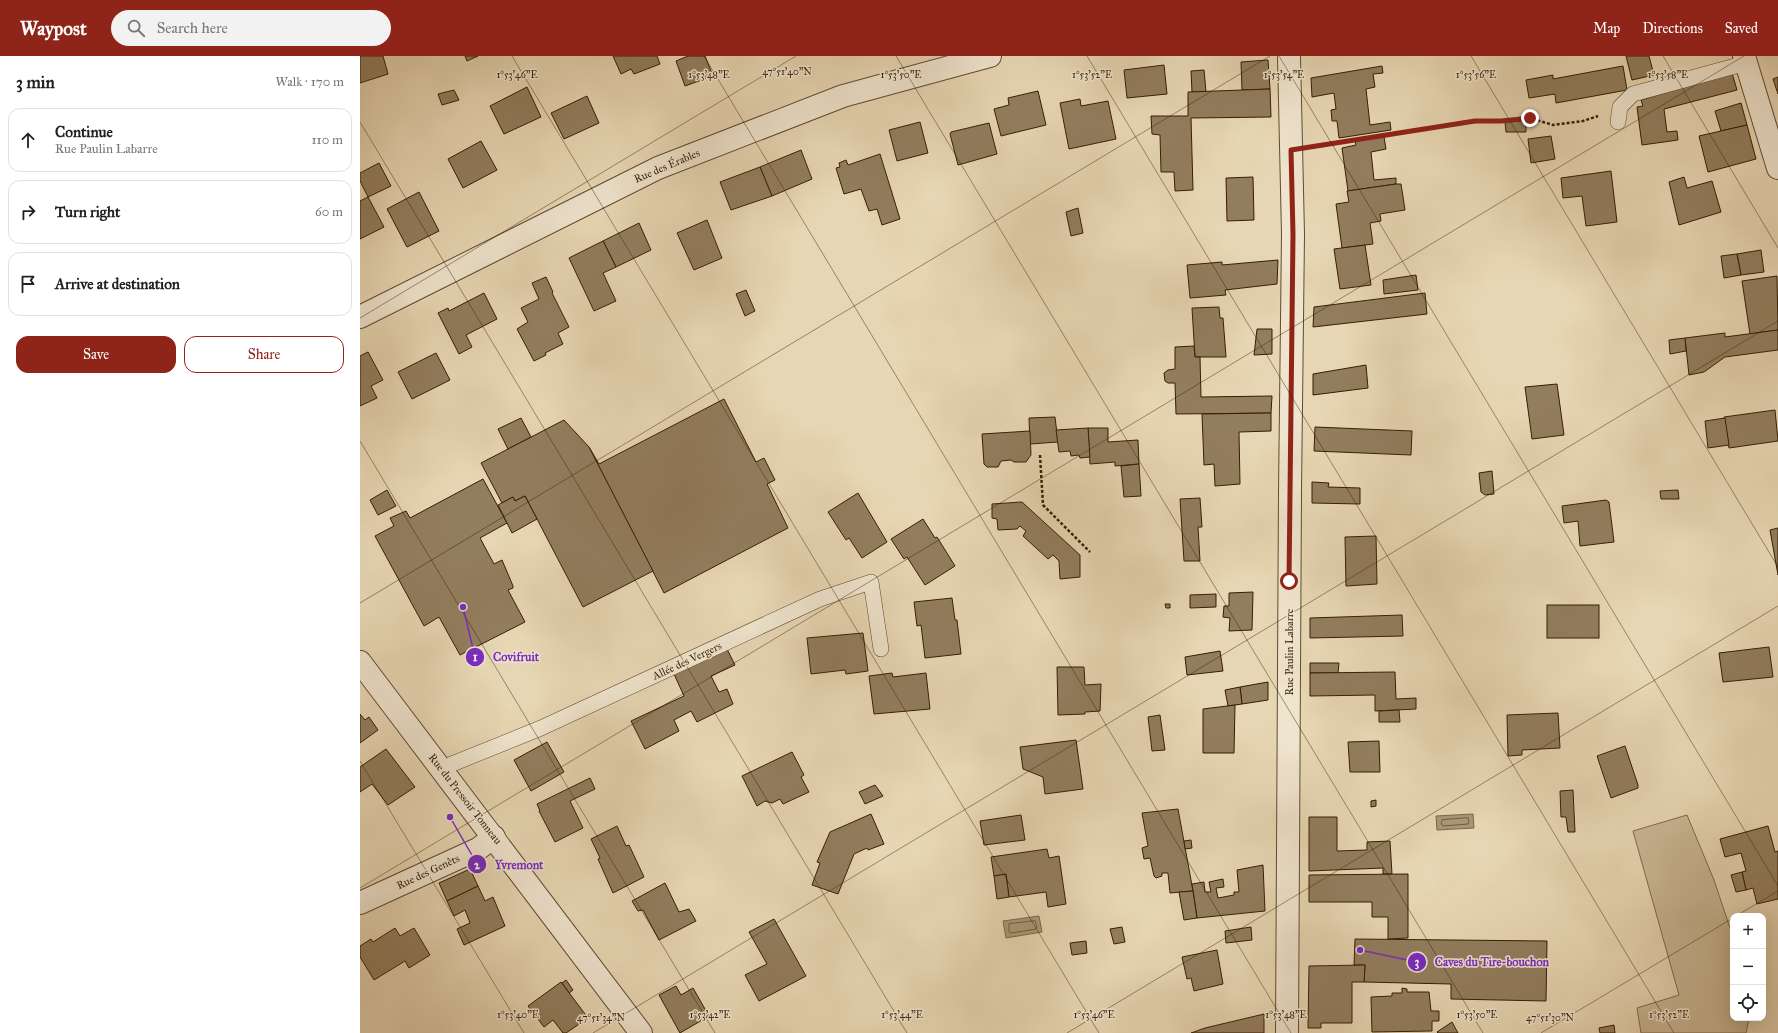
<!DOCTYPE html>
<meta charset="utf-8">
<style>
:root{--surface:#fff;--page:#f2f2f2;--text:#222;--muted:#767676;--line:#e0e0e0;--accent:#8f2418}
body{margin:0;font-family:"IM FELL Great Primer",serif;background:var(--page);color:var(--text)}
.controls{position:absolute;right:12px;bottom:12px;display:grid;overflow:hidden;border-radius:8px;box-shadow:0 4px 16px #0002}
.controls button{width:36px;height:36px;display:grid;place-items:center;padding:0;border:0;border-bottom:1px solid var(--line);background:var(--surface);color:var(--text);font:20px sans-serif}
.stop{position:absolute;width:12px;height:12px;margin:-9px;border:3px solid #8f2418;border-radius:50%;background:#fff}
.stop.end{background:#8f2418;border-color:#fff;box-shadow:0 1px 4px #0008}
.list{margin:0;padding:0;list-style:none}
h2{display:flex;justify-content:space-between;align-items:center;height:52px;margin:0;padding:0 16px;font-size:17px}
h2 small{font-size:13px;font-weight:400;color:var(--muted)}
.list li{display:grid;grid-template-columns:26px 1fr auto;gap:12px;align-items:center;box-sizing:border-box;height:64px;margin:0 8px 8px;padding:0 8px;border:1px solid var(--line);border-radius:12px}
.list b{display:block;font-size:15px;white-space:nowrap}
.list p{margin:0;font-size:13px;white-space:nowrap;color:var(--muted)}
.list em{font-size:13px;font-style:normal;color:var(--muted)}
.actions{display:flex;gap:8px;padding:12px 16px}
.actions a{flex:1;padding:9px 0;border:1px solid var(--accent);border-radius:12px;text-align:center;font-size:14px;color:var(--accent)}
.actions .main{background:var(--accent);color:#fff}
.icon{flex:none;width:22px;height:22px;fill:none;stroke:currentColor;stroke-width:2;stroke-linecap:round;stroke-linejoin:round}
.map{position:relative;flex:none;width:1418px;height:977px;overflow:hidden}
header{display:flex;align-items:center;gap:24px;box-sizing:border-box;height:56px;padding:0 20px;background:var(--accent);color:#fff}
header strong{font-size:19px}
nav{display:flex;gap:22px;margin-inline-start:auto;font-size:14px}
.search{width:280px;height:36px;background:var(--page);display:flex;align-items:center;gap:10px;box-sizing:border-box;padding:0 14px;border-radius:22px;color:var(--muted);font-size:15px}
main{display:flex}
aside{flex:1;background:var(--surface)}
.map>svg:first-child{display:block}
</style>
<header>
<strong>Waypost</strong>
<div class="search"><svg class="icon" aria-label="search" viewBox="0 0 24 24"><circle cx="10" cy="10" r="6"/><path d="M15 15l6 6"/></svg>Search here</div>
<nav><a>Map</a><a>Directions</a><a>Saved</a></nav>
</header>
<main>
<aside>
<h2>3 min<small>Walk · 170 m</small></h2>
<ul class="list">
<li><svg class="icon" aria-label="ahead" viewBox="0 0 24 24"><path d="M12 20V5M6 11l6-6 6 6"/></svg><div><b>Continue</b><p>Rue Paulin Labarre</p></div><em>110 m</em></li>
<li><svg class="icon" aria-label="right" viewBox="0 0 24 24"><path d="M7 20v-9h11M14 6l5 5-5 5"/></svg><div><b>Turn right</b></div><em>60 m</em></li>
<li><svg class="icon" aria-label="arrive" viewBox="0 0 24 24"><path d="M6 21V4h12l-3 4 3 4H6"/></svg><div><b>Arrive at destination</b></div></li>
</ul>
<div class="actions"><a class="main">Save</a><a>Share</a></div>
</aside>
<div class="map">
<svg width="1418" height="977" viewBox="0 0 1418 977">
<rect width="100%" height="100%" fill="#e7d6b3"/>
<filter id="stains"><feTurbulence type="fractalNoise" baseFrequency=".005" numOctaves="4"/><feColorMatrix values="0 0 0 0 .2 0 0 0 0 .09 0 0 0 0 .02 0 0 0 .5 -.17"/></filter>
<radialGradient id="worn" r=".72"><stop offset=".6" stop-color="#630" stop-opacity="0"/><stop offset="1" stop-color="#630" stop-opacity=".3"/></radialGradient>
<path fill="#c9b795" stroke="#806a4c" d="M1327 759 1354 824 1373 881V962H1389L1386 977H1281L1277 952 1319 939 1273 775Z"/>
<g fill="#ab9777" stroke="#7c6648">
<path d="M1113 758 1114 772 1077 774 1076 760Z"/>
<path d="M679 860 682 876 646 882 643 865Z"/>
</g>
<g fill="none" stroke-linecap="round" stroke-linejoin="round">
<g stroke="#705a3c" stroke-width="1">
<path d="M1108 762 1109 766 1108 768 1083 770 1081 768 1082 764Z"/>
<path d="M675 865 677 871 676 873 651 877 649 876V868Z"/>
</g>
</g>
<g fill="#927d5e" stroke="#361d02">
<path d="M0 0H23L28 18 0 27Z"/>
<path d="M105 0H118L107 5Z"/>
<path d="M253 0H297L300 8 274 18 271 13 261 18Z"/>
<path d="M328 0H345L353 20 325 30 316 5Z"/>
<path d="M1266 0H1289L1294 19 1272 24Z"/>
<path d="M908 4 910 33 882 34 881 6Z"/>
<path d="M804 9 807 38 767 42 764 14Z"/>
<path d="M1022 10 1023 17 1013 18 1015 31 1006 33 1010 69 1030 66 1031 74 979 82 977 65H972L971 54 976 53 974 37 952 41 951 22Z"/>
<path d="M1263 10 1267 34 1196 47 1195 38 1169 42 1166 24 1193 19V23Z"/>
<path d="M844 14 846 36H832L831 15Z"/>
<path d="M1372 17 1377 34 1304 53 1307 76 1317 75 1318 84 1282 89 1277 51 1283 50 1281 44Z"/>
<path d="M1418 21V38L1413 23Z"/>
<path d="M167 31 181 61 144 78 130 50Z"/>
<path d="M910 33 911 61 831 62 833 134 815 135 814 116H801L800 79 792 78 791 60H828V36Z"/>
<path d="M94 34 99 44 82 49 78 38Z"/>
<path d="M678 35 686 69 641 80 634 53 649 49 648 42Z"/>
<path d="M227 40 239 67 204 83 191 57Z"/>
<path d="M720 43 721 50 748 45 756 83 709 93 700 47Z"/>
<path d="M1381 47 1387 69 1361 75 1355 55Z"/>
<path d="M1166 65V76H1146L1145 66Z"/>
<path d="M560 66 568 97 537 105 529 74Z"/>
<path d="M629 67 637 98 598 109 590 78 591 76Z"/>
<path d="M1387 69 1396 103 1348 116 1339 80Z"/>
<path d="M1191 80 1195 103 1171 107 1168 83Z"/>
<path d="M1024 81 1026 93 1011 96 1014 124 1036 122V128L988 135 982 92 996 89 995 85Z"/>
<path d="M121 85 137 114 103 132 88 103Z"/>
<path d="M441 94 452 123 412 140 400 111Z"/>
<path d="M520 98 540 163 522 169 517 153 509 155 501 133 484 138 476 112 480 111 479 107 486 104 488 109Z"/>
<path d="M19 107 31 130 8 141 0 125V117Z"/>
<path d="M400 111 412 140 371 154 360 126Z"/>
<path d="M1251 115 1257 166 1226 170 1222 140 1203 142 1201 122Z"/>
<path d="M893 121 894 164 867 165 866 122Z"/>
<path d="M1324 121 1327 132 1352 125 1361 156 1319 169 1309 126Z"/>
<path d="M1036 128H1041L1045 154 1020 158 1021 165 1010 167 1013 188 982 192 976 148 989 146 987 135Z"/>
<path d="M59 136 79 175 47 191 27 153Z"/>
<path d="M8 141 24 171 0 183V145Z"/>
<path d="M718 152 723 177 711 180 706 156Z"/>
<path d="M347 164 362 202 334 214 317 177Z"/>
<path d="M279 167 291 194 256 211 243 185Z"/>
<path d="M243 185 256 211 243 217 256 245 234 255 209 202Z"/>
<path d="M1005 189 1011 229 980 233 974 193Z"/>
<path d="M1401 194 1404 216 1381 219 1377 198Z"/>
<path d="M1377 198 1381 219 1364 222 1361 200Z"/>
<path d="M918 204 917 228 865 234 866 239 830 242 827 209 862 206V209Z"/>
<path d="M1056 219 1058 234 1024 238 1023 224Z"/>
<path d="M1417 220 1418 274 1390 278 1382 225Z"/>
<path d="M186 221 193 236 192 237 209 271 198 277 203 288 185 297 186 299 174 305 157 273 168 266 161 252 179 243 172 227Z"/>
<path d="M386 234 395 255 385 260 376 238Z"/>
<path d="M124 237 137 263 106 279 112 291 99 298 78 257 88 252 89 255Z"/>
<path d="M1065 237 1067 258 953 271 954 251Z"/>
<path d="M859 251 860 262H863L866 301H835L832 252Z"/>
<path d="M897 273H912V298L894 299Z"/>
<path d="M1418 274V294L1365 301 1344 316 1329 319 1325 282 1365 277V281Z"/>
<path d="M1325 282 1326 295 1310 298 1309 284Z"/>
<path d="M834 290 835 301H840L841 341 912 340 911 357 816 358 815 327H808L805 325 804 317 808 314 815 313V291Z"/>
<path d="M8 296 23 324 11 330 17 342 0 350V300Z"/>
<path d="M76 297 90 324 52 343 38 316Z"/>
<path d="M1006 309 1008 332 953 339V318Z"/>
<path d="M1197 328 1204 379 1172 383 1165 331Z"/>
<path d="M364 343 396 406 404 402 415 424 407 428 428 472 304 537 229 391 239 408Z"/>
<path d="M1415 354 1418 385 1369 392 1364 361Z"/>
<path d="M911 357V375L879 376 880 428 855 430 854 408 844 409 842 358Z"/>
<path d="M695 361 698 386 670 388 669 362Z"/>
<path d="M161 362 171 381 148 393 138 373Z"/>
<path d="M1365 362 1369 389 1348 392 1345 365Z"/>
<path d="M204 364 229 391 293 515 223 551 165 440 155 445 153 441 142 447 121 407Z"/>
<path d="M955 371 1052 375 1051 399 954 395Z"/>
<path d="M728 372H748V386L778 384 779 408 755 410V406L730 408Z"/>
<path d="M728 372 730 401 720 402 719 399 711 400 710 395 699 396 696 374Z"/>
<path d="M670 375 671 399 666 406H654L651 404 641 405 638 411H627L624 408 622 378Z"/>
<path d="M779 408 781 440 764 441 761 410Z"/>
<path d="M1132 415 1134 438 1125 439 1121 436 1119 417Z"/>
<path d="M123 423 147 467 120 482 134 508 142 504 153 530V532L148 534 165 566 100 599 79 561 64 570 15 480 34 470 30 462 46 455 50 462Z"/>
<path d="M952 426 969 427 968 431 1000 432V448L952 447Z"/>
<path d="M27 434 36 450 18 459 10 444Z"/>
<path d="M1318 434 1319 443H1301L1300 435Z"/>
<path d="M498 437 527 486 502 502 489 482 486 484 468 456Z"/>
<path d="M165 440 177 463 152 477 138 449 153 441 155 445Z"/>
<path d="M840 442 842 471H838L840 505H824L820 443Z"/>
<path d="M1246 444 1249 446 1254 486 1220 490 1218 465 1204 467 1202 450Z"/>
<path d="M662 446 720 499V521L700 523 699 505 693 499 688 503 663 480 666 475 660 470 657 473 638 474 637 463 632 462V448Z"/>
<path d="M563 463 575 482 577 481 595 510 565 529 547 501 544 503 531 483Z"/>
<path d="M1418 472V519L1410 474Z"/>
<path d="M1016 480 1017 528 986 530 985 481Z"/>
<path d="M893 536 892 574 869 575 870 562 863 561 864 550H869V537Z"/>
<path d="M856 538V551L830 552V539Z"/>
<path d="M592 542 595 564H597L601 598 565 602 561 569 557 570 554 546Z"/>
<path d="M805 548H810V552H806Z"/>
<rect x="1187" y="549" width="52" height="33"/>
<path d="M1042 559 1043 580 950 582V562Z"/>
<path d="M503 577 508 615 486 618 485 614 451 618 447 582Z"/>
<path d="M1409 591 1413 621 1363 626 1359 597Z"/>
<path d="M367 593 375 609 351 620 359 636 367 633 373 648 337 666 331 655 314 664 319 675 285 693 271 665 324 640 314 618Z"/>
<path d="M860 595 863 615 827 619 825 601Z"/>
<path d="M950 607H979L978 617H950Z"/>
<path d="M697 611H724L725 629 741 628 740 655 725 656V658L698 659Z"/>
<path d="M1035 616 1036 643 1056 642V653L1015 655V639L950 640V617Z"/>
<path d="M532 617 533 621 566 617 570 653 514 658 509 620Z"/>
<path d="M908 626V644L882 648 880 631Z"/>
<path d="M880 631 882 648 868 650 865 634Z"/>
<path d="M875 649 874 697H843V653Z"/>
<path d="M1039 654 1040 666H1019V655Z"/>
<path d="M1198 657 1200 692 1162 694V699L1148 700 1147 659Z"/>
<path d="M0 658 5 664 9 661 18 674 0 687Z"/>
<path d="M800 659 805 694 792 695 788 661Z"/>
<path d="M716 684 723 733 685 738 683 721 663 713 660 691Z"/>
<path d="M1019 685 1020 716H990L988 686Z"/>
<path d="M187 686 204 716 171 735 154 704Z"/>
<path d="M1265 690 1278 729V732L1251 742 1237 700Z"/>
<path d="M26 693 55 731 28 749 12 728 0 736V711Z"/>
<path d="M432 696 444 719 441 721 449 736 423 748 420 743 412 747 405 745 397 750 382 720Z"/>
<path d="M230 722 235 733 210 745 223 772 195 786 179 755H180L177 748Z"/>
<path d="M515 729 523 740 505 748 499 736Z"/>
<path d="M1213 734 1215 776H1208L1206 761H1201L1200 735Z"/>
<path d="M1016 744V750L1011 751V745Z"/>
<path d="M818 753 833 835 810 837 808 817H802V820L796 822 794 820 790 802 784 803 782 792 788 790 782 757Z"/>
<path d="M511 758 524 788 508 794 507 792 494 798 478 838 452 829 460 807 457 806 470 776Z"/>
<path d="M661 759 665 784 624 789 620 765Z"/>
<path d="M949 761H977V795L1007 794V786L1030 785 1032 818H1023V812L949 815Z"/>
<path d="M257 770 266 790 269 789 284 821 253 837 238 803 240 802 231 783Z"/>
<path d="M1408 770 1415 796 1418 795V843L1397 848 1393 832 1386 834 1382 816 1386 815 1381 797 1365 801 1360 783Z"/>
<path d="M831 784 832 792 825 793 824 785Z"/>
<path d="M687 793 689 802 699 800 706 848 688 851 686 836 649 841 646 818 634 820 631 801Z"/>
<path d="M903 809 905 855 837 862 832 828 844 826 845 836H851L849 826 863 823 864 831 856 832 858 842 874 839V836H879L877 814Z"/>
<path d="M110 813 118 830 87 845 79 827Z"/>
<path d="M1382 816 1386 834 1376 836 1371 819Z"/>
<path d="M646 818 649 841 637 843 634 820Z"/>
<path d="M1048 818V882L1028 883V861H1012V846H949V819Z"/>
<path d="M305 827 319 856 329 853 336 865 299 884 283 854 278 855 272 845Z"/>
<path d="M118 830 125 845 133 841 145 870 104 889 97 873 110 867 105 854 94 860 87 845Z"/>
<path d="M833 835 837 862 824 864 819 836Z"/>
<path d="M414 863 446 920 399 945 385 919 407 908 389 876Z"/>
<path d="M762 871 765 886 754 888 750 873Z"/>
<path d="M891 871 892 884 866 887 865 875Z"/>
<path d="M35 872 40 880 54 872 70 899 49 912 45 905 14 924 0 901V890L11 883 13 886Z"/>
<path d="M995 883 1187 885 1186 945 1091 943V928L1004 926 1005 909H994Z"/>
<path d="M726 885 727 897 712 899 710 887Z"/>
<path d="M857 894 863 928 834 935 831 922 827 923 822 901Z"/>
<path d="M1005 909 1004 926H992V967H961V972H948L949 910Z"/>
<path d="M206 924 213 934 209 937 202 927Z"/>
<path d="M201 926 228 962 206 977H203L193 964 184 971 168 950Z"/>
<path d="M316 930 321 939 333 932 349 960 320 977 299 939Z"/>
<path d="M1042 932 1047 933V936H1069L1071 955H1079V965H1072V975L1012 976 1011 941 1032 940V937H1042Z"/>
<path d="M904 958V977H831L845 972Z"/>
<path d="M1092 966 1098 977H1078L1077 976Z"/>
<path d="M1254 969 1255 977H1240L1239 972Z"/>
</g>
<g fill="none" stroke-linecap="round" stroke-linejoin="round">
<g stroke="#624b2e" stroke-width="16">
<g id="service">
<path d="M1258 66 1260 51 1273 38 1386 7"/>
<path d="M83 715 92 708 181 672 460 543 511 526 521 593"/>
</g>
</g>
<g stroke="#624b2e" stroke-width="24">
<g id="minor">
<path d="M1384 0 1418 112"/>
<path d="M0 261 298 112 483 40 630 0"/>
<path d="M0 606 281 977"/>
<path d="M0 847 118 793 134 781"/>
</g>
</g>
<g stroke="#624b2e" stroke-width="24">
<path id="tertiary" d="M927 977 930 435 933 178 929 0"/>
</g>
<g stroke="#361d02" stroke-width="2.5" stroke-dasharray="3 2" stroke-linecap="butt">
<path d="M955 91 1115 65H1141L1170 62 1193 69 1223 65 1238 60"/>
<path d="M680 399 683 449 730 496"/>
</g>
<use href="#service" stroke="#efe4ce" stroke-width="15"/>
<use href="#minor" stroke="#efe4ce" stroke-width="22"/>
<use href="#tertiary" stroke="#efe4ce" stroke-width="22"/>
</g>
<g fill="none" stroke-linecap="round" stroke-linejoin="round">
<path stroke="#8f2418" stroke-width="5" d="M929 525 933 178 931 94 1115 65H1141L1170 62"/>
</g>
<path fill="none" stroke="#361d02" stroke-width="1" stroke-opacity="0.45" d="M152 0 739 977M344 0 931 977M536 0 1123 977M727 0 1314 977M919 0 1418 830M1111 0 1418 511M1303 0 1418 192M0 66 547 977M0 262 436 0M0 385 355 977M0 547 910 0M0 705 164 977M0 832 1384 0M1376 860 1418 835M233 977 1418 265M707 977 1418 550M1181 977 1373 862"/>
<g text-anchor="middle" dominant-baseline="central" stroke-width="3" stroke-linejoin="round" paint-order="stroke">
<g font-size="11" fill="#361d02" stroke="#efe4ce">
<text transform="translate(307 110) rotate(-23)">Rue des Érables</text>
<text transform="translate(929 596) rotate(-90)">Rue Paulin Labarre</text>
<text transform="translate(327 605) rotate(-25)">Allée des Vergers</text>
<text transform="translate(105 743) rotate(52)">Rue du Pressoir Tonneau</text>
<text transform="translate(68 816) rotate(-25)">Rue des Genêts</text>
</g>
</g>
<g font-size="10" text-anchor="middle" fill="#361d02" stroke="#efe4ce" stroke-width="3" stroke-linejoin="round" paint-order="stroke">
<text x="427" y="19">47°51'40"N</text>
<text x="157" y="22">1°53'46"E</text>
<text x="349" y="22">1°53'48"E</text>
<text x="541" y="22">1°53'50"E</text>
<text x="732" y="22">1°53'52"E</text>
<text x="924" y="22">1°53'54"E</text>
<text x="1116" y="22">1°53'56"E</text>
<text x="1308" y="22">1°53'58"E</text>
<text x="158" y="962">1°53'40"E</text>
<text x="350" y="962">1°53'42"E</text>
<text x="542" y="962">1°53'44"E</text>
<text x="734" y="962">1°53'46"E</text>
<text x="926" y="962">1°53'48"E</text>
<text x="1117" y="962">1°53'50"E</text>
<text x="1309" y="962">1°53'52"E</text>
<text x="241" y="965">47°51'34"N</text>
<text x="1190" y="965">47°51'30"N</text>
</g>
<path fill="none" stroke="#7b2cbf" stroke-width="1.5" d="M103 551L115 601M90 761L117 808M1000 894L1057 906"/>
<g fill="#7b2cbf" stroke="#efe4ce" stroke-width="1.5">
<circle cx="103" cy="551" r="4"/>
<circle cx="90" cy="761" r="4"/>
<circle cx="1000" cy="894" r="4"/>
<circle cx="115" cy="601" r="10"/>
<circle cx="117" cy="808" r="10"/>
<circle cx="1057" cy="906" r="10"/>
</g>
<g font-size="12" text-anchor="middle" font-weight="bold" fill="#fff">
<text x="115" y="605">1</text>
<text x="117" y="813">2</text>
<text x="1057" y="910">3</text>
</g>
<g font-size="12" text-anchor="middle" font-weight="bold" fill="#7b2cbf" stroke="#efe4ce" stroke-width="3" stroke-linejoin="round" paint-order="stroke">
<text x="156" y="605">Covifruit</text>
<text x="159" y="813">Yvremont</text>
<text x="1132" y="910">Caves du Tire-bouchon</text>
</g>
<rect width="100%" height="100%" filter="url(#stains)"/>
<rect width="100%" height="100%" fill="url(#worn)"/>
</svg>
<div class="controls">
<button>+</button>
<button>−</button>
<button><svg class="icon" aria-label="locate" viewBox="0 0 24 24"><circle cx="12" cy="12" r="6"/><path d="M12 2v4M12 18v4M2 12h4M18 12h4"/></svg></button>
</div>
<div class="stop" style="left:929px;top:525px"></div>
<div class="stop end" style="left:1170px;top:62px"></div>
</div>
</main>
